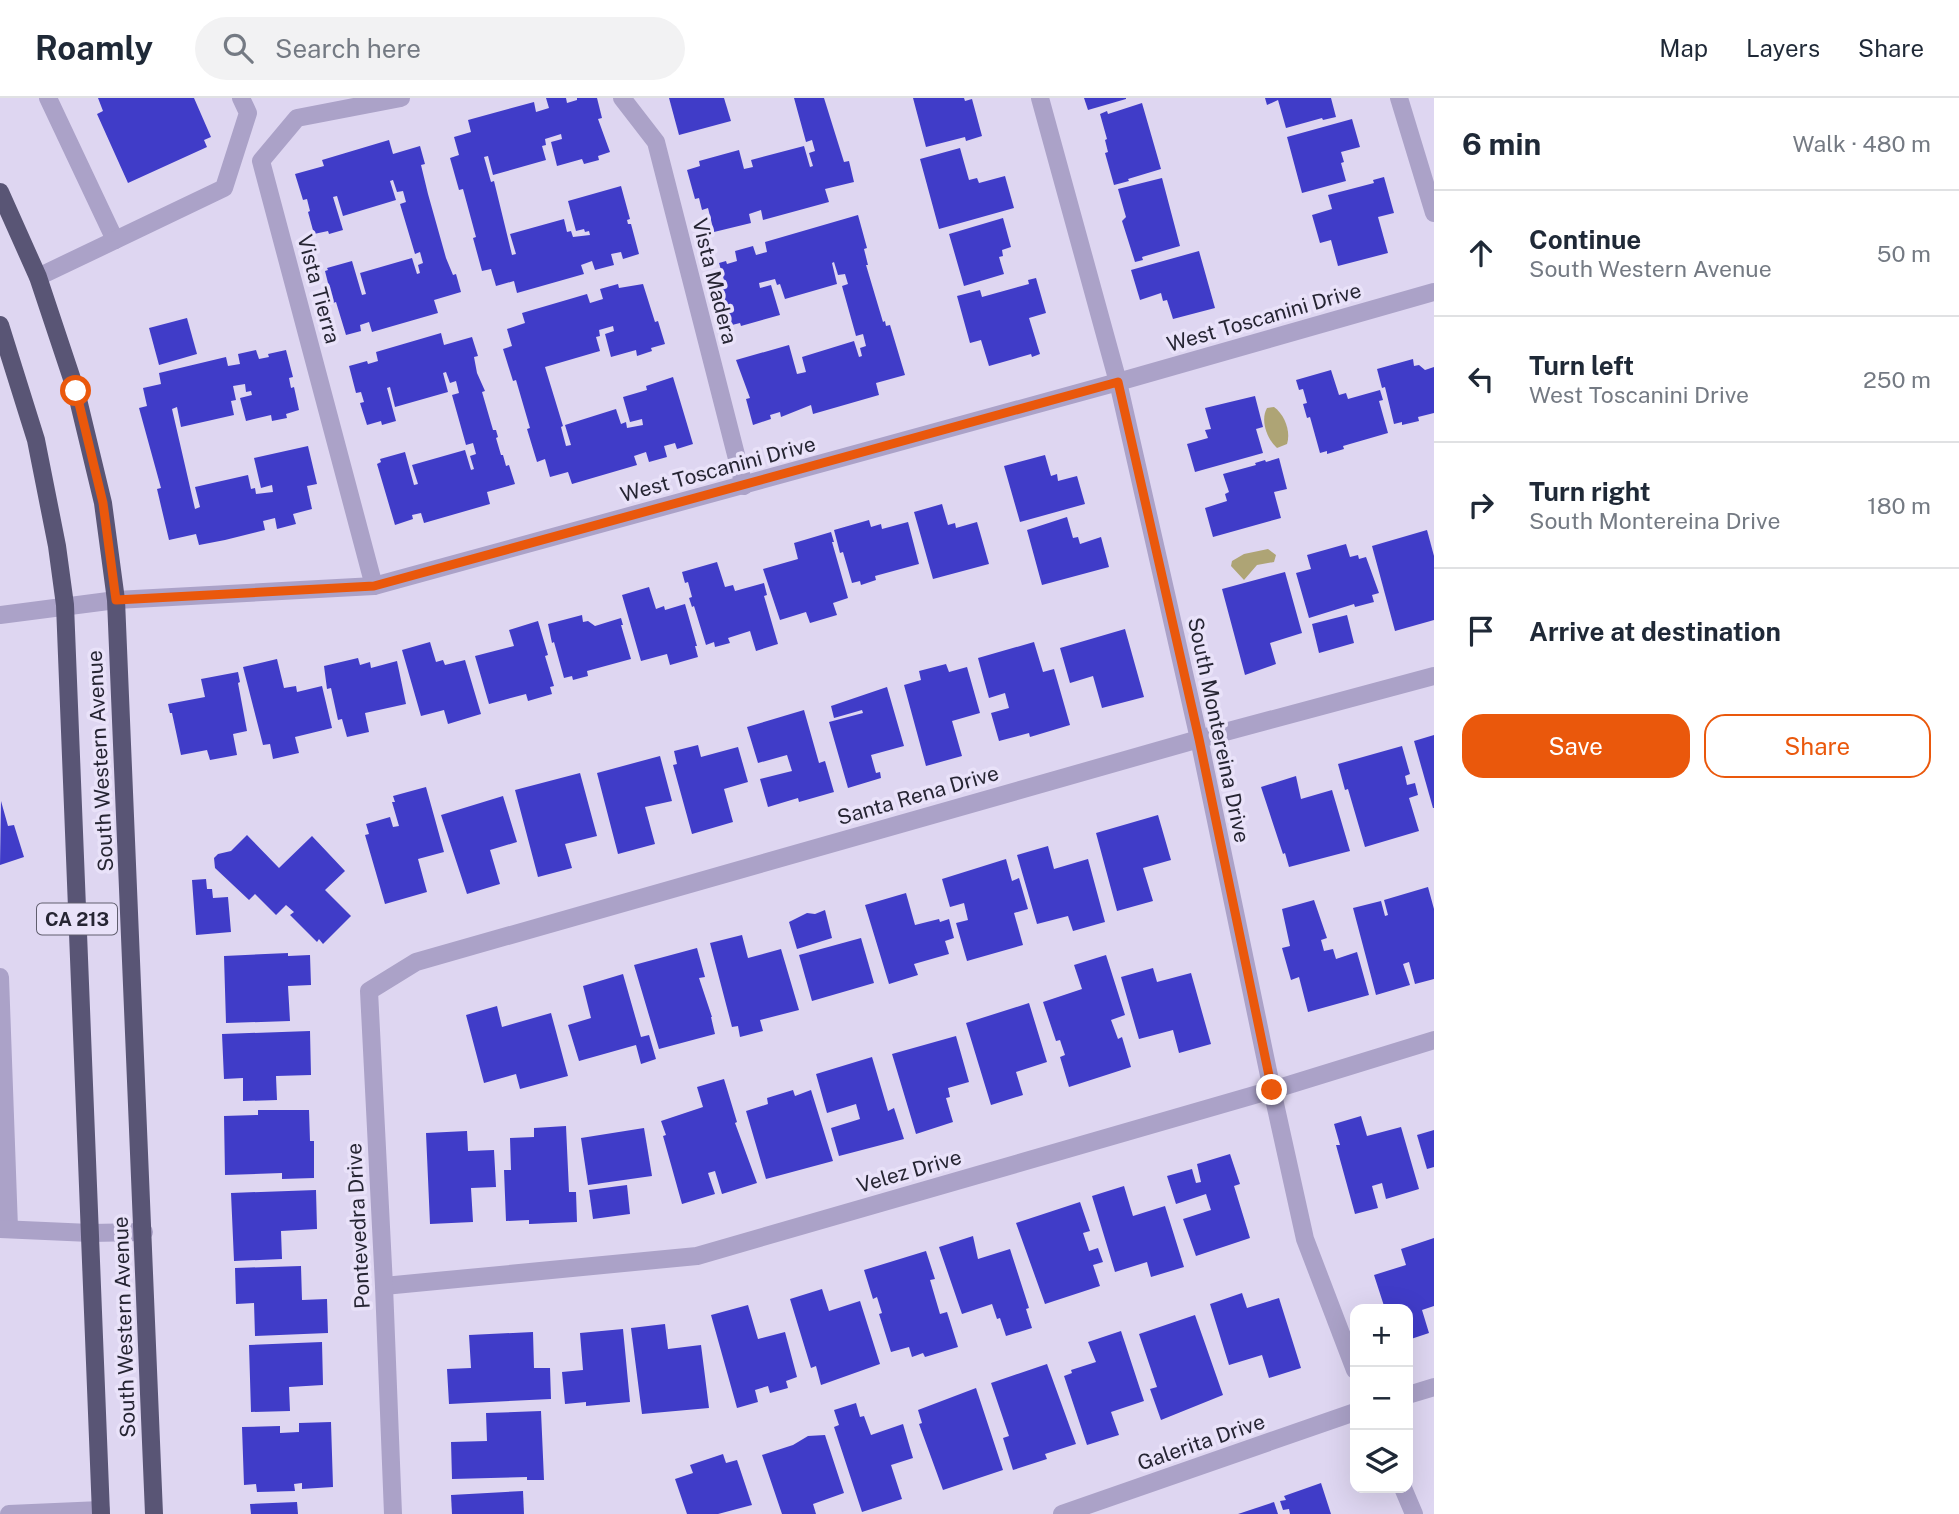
<!DOCTYPE html>
<meta charset="utf-8">
<style>
:root{--surface:#fff;--page:#f2f2f3;--text:#1f2937;--muted:#747a83;--line:#e0e1e3;--accent:#ea580c}
body{margin:0;font-family:"Public Sans",sans-serif;background:var(--page);color:var(--text)}
.controls{position:absolute;right:21px;bottom:21px;display:grid;overflow:hidden;border-radius:14px;box-shadow:0 7px 28px #0002}
.controls button{width:63px;height:63px;display:grid;place-items:center;padding:0;border:0;border-bottom:2px solid var(--line);background:var(--surface);color:var(--text);font:35px sans-serif}
.stop{position:absolute;width:21px;height:21px;margin:-16px;border:5px solid #ea580c;border-radius:50%;background:#fff}
.stop.end{background:#ea580c;border-color:#fff;box-shadow:0 2px 7px #0008}
.list{margin:0;padding:0;list-style:none}
h2{display:flex;justify-content:space-between;align-items:center;height:91px;margin:0;padding:0 28px;font-size:30px}
h2 small{font-size:23px;font-weight:400;color:var(--muted)}
.list li{display:grid;grid-template-columns:46px 1fr auto;gap:21px;align-items:center;box-sizing:border-box;height:126px;padding:0 28px;border-top:2px solid var(--line)}
.list b{display:block;font-size:26px;white-space:nowrap}
.list p{margin:0;font-size:23px;white-space:nowrap;color:var(--muted)}
.list em{font-size:23px;font-style:normal;color:var(--muted)}
.actions{display:flex;gap:14px;padding:21px 28px}
.actions a{flex:1;padding:16px 0;border:2px solid var(--accent);border-radius:21px;text-align:center;font-size:24px;color:var(--accent)}
.actions .main{background:var(--accent);color:#fff}
.icon{flex:none;width:38px;height:38px;fill:none;stroke:currentColor;stroke-width:2;stroke-linecap:round;stroke-linejoin:round}
.map{position:relative;flex:none;width:1434px;height:1416px;overflow:hidden}
header{display:flex;align-items:center;gap:42px;box-sizing:border-box;height:98px;padding:0 35px;background:var(--surface);border-bottom:2px solid var(--line)}
header strong{font-size:33px}
nav{display:flex;gap:38px;margin-inline-start:auto;font-size:24px}
.search{width:490px;height:63px;background:var(--page);display:flex;align-items:center;gap:18px;box-sizing:border-box;padding:0 24px;border-radius:38px;color:var(--muted);font-size:26px}
main{display:flex}
aside{flex:1;background:var(--surface)}
.map>svg:first-child{display:block}
</style>
<header>
<strong>Roamly</strong>
<div class="search"><svg class="icon" aria-label="search" viewBox="0 0 24 24"><circle cx="10" cy="10" r="6"/><path d="M15 15l6 6"/></svg>Search here</div>
<nav><a>Map</a><a>Layers</a><a>Share</a></nav>
</header>
<main>
<div class="map">
<svg width="1434" height="1416" viewBox="0 0 1434 1416">
<rect width="100%" height="100%" fill="#ded6f1"/>
<g fill="#aea475">
<path d="M1274 309C1285 317 1291 334 1287 346L1277 350C1267 341 1260 322 1267 310Z"/>
<path d="M1268 451 1276 457 1274 464 1257 467 1244 482 1231 468 1232 463 1244 456Z"/>
</g>
<g fill="#403cc8">
<path d="M98 0H194L211 39 204 42 207 49 128 85 97 16 103 13Z"/>
<path d="M546 0H566L567 5 577 2V0H597L602 20 598 21 610 54 598 58 599 62 584 66 582 61 557 68 551 44 562 41 561 36 545 41 546 47 542 48 546 62 493 77 488 58 484 59 491 84 494 83 512 157 516 156 510 136 564 121 567 134 571 133 573 139 590 137 589 133 585 134 584 131 576 133 568 103 621 88 630 121 627 122 628 126H631L639 156 623 161 621 154 611 156 614 167 595 172 592 163 581 167 584 176 517 195 514 183 496 188 491 171 482 173 473 140 476 139 463 91 459 92 450 60 459 57 454 39 471 34 468 22 534 4 536 14 549 10Z"/>
<path d="M669 0H724L731 23 679 37Z"/>
<path d="M794 0H824L844 64 849 63 854 84 825 91 829 104 763 122 761 112 749 116 751 125 714 134 708 110 702 112 699 100 695 101 687 72 700 68 699 63 739 52 744 71 753 69 751 62 804 48 810 69 813 68 809 55 815 53 812 42 806 44Z"/>
<path d="M913 0H964L965 3 972 1 982 38 966 43 965 39 926 49Z"/>
<path d="M1084 0H1126V1L1088 12Z"/>
<path d="M1265 0H1331L1336 19 1323 22 1322 20 1286 30 1278 2 1267 7Z"/>
<path d="M1142 5 1161 71 1128 81 1129 83 1114 87 1105 55 1108 54 1105 42 1107 41 1100 16 1107 13 1108 16Z"/>
<path d="M1352 21 1360 49 1341 54 1344 64 1341 65 1346 83 1302 95 1287 39Z"/>
<path d="M389 42 393 56 420 48 425 66 421 67 428 96 446 160 453 177 456 176 461 194 434 202 438 215 372 234 369 224 360 227 361 233 346 237 336 204 333 205 325 173 328 172 327 170 352 163 362 197 366 196 360 175 412 160 417 176 420 175 418 167 423 165 420 154 415 156 400 106 406 104 403 93 397 94 393 82 390 83 396 102 343 118 337 98 333 99 343 132 329 136 328 133 314 136 308 114 310 113 307 101 303 102 295 76 324 68 322 62Z"/>
<path d="M960 50 969 82 977 80 979 85 1005 78 1014 110 939 131 920 61Z"/>
<path d="M1384 79 1394 115 1378 119 1388 155 1338 168 1331 142 1320 145 1312 117 1332 111 1328 97 1374 85 1373 82Z"/>
<path d="M1162 80 1180 148 1142 159 1143 162 1135 164 1122 123 1126 119 1118 91Z"/>
<path d="M858 117 867 150 864 151 868 167H866L883 224 885 223 886 228 890 227 905 277 876 285 879 297 813 316 811 307 781 319 780 314 770 317 771 321 753 327 746 301 750 300 736 262 789 247 797 276 806 274 802 259 854 243 859 259 862 258 860 250 866 248 863 236 856 238 842 188 848 186 845 176 838 177 834 164 832 165 837 186 785 201 780 186 777 187 775 181 759 185 760 190 771 187 780 217 741 228 740 225 724 229 714 195 720 193 717 184 724 182 719 165 726 163 727 166 737 163 735 153 753 148 756 157 767 154 765 144Z"/>
<path d="M1003 120 1011 149 1002 152 1003 158 999 159 1004 176 964 188 949 136Z"/>
<path d="M1199 153 1215 210 1173 221 1167 202 1163 203 1161 195 1140 202 1131 172Z"/>
<path d="M1036 180 1046 215 1029 220 1040 256 1032 259 1031 256 989 268 981 242 970 245 957 198 980 192 982 199 1029 186 1028 182Z"/>
<path d="M618 186 619 190 643 186 655 224 658 223 665 246 651 250 652 253 637 258 636 252 611 259 605 236 614 233 613 228 599 232 600 238 596 239 600 253 545 269 563 328 561 329 566 348 571 347 565 327 616 311 621 326 626 324 627 330 643 327 642 321 630 324 623 299 647 292 646 288 673 279 693 346 677 351 675 345 664 348 667 359 649 364 646 354 634 358 637 367 572 386 568 374 550 379 545 361 537 364 527 331 530 330 516 282 513 283 503 251 512 248 507 231 525 225 522 215 587 196 590 205 603 201 600 191Z"/>
<path d="M187 220 197 256 159 267 149 230Z"/>
<path d="M441 235 444 247 472 239 478 258 474 259 477 275 485 293 482 294 493 332H496L498 339 496 340 501 357H503L506 368 509 367 515 386 487 394 490 406 424 425 421 415 412 417 413 421 395 427 377 366 381 364 380 361 405 354 414 387 418 386 412 367 465 352 471 372 474 371 470 358 476 356 473 345 466 347 452 297 459 295 456 283 450 285 446 274 443 275 448 294 395 309 390 289 387 290 396 323 382 327 381 323 367 327 360 305 364 304 361 294 356 295 349 268 367 263 368 266 378 263 376 254Z"/>
<path d="M256 252 259 261 269 259 268 256 286 252 293 279 289 280 291 290 294 289 299 312 286 316 287 320 272 323 271 317 246 323 240 300 252 297 251 293 246 294 245 286 233 288 236 302 231 303 234 317 181 329 177 309 172 311 195 411 200 409 195 389 248 377 251 391 255 390 256 396 273 394 272 387 261 390 254 360 308 348 317 386 307 388 312 411 293 416 296 426 277 431 275 420 263 423 265 432 225 442 199 447 196 436 169 442 157 391 161 390 139 310 147 308 143 290 161 286 159 275 226 259 228 268 240 266 238 256Z"/>
<path d="M1413 261 1414 268 1419 267 1425 272 1434 269V315L1418 319 1419 323 1402 327V324L1394 326 1385 289 1382 290 1377 271Z"/>
<path d="M1331 272 1339 297 1346 295 1348 301 1380 292 1383 302 1379 303 1388 335 1343 348 1344 351 1327 356V353L1320 355 1310 319 1307 320 1303 306 1307 305 1303 291 1299 292 1296 282Z"/>
<path d="M1255 298 1263 329 1256 331 1263 355 1195 374 1187 346 1208 340 1205 332 1211 331 1205 310Z"/>
<path d="M1045 357 1051 378 1057 376 1058 383 1077 378 1085 406 1020 424 1004 368Z"/>
<path d="M1279 360 1287 391 1274 394 1281 420 1213 439 1205 410 1227 403 1225 396 1229 394 1223 376 1256 367 1255 365 1265 362 1266 364Z"/>
<path d="M942 406 948 427 955 425 956 430 977 424 989 466 933 481 914 414Z"/>
<path d="M1067 419 1073 440 1078 439 1080 446 1101 439 1109 469 1042 487 1027 432Z"/>
<path d="M869 422 871 429 881 426 882 431 908 424 919 466 875 478 876 482 861 487 860 483 852 485 843 454 840 455 834 432Z"/>
<path d="M1427 432 1434 458V522L1395 533 1372 448Z"/>
<path d="M831 434 834 444H832L848 500 833 505 837 517 810 525 806 514 780 522 763 471 798 461 794 445Z"/>
<path d="M1346 446 1350 459 1358 457 1359 461 1366 459 1379 495 1372 497 1374 504 1355 509 1354 506 1309 520 1296 475 1311 471 1307 457Z"/>
<path d="M717 464 725 489 733 487 735 493 764 485 767 497 764 498 778 546 756 553 750 533 728 540 730 545 715 549 714 544 706 547 694 508 692 509 689 500 692 499 688 484 685 485 682 474Z"/>
<path d="M1285 474 1302 535 1270 545 1276 566 1245 577 1222 491Z"/>
<path d="M649 489 656 511 664 508 665 512 685 506 697 548H695L698 559 670 567 667 556 641 563 622 497Z"/>
<path d="M582 517 583 524 588 523 595 528 621 520 623 527H621L631 561 587 573 588 578 573 582 572 578 564 580 554 544 552 545 548 526Z"/>
<path d="M1347 517 1354 545 1319 555 1312 526Z"/>
<path d="M538 523 548 557 545 558 554 588 550 589 552 596 528 603 526 596 489 606 475 558 514 548 509 532Z"/>
<path d="M1125 531 1144 599 1102 610 1093 578 1070 585 1060 550Z"/>
<path d="M430 544 436 564 443 562 445 567 465 562 481 616 448 626 444 612 421 618 402 552Z"/>
<path d="M1034 544 1043 574 1054 571 1070 627 1030 639 1029 635 999 643 991 615 1009 610 1005 595 989 600 978 560Z"/>
<path d="M358 560 360 567 370 564 371 570 397 563 406 606 365 615 369 634 347 639 342 621 338 622 331 590 327 591 324 568Z"/>
<path d="M277 561 284 590 296 588 297 594 322 588 332 630 295 639 299 655 273 661 270 646 263 647 243 569Z"/>
<path d="M946 566 949 574 967 569 980 615 952 623 962 658 926 668 904 587 921 582 919 573Z"/>
<path d="M238 574 240 584 238 585 247 633 233 636 237 657 210 662 207 652 181 657 172 615H170L168 606 205 599 201 581Z"/>
<path d="M887 589 904 648 871 657 876 675 880 674 881 680 848 690 829 624 863 615 862 612 834 620 831 608Z"/>
<path d="M804 612 819 665 825 663 834 694 799 704 798 700 768 709 760 681 792 673 787 657 758 665 747 629Z"/>
<path d="M1434 637V710H1433L1414 643Z"/>
<path d="M698 647 701 659 738 649 748 684 724 691 733 724 692 736 673 667 677 666 674 653Z"/>
<path d="M1402 648 1410 676 1405 678 1407 687 1415 685 1418 697 1409 700 1419 733 1365 749 1348 691 1345 692 1338 666Z"/>
<path d="M660 658 672 703 645 709 655 746 618 756 597 675Z"/>
<path d="M580 675 597 738 565 746 572 770 538 779 515 692Z"/>
<path d="M1296 678 1301 701 1332 692 1350 753 1289 769 1285 755 1283 756 1261 689Z"/>
<path d="M426 689 444 754 418 761 427 794 385 806 365 737 369 736 366 726 390 719 393 729 399 728 392 704H395L393 698Z"/>
<path d="M503 698 517 744 490 752 500 786 467 796 441 717Z"/>
<path d="M1 703 8 728 14 727 24 759 0 767Z"/>
<path d="M1158 717 1171 762 1143 770 1153 803 1117 813 1096 735Z"/>
<path d="M247 737 279 770 312 738 345 773 325 792 351 818 323 846 319 841 317 844 290 817 294 814 286 807 276 817 255 796 249 802 215 770 214 760 218 756 231 753Z"/>
<path d="M1048 748 1054 771 1088 761 1105 824 1073 833 1068 818 1037 826 1017 757Z"/>
<path d="M1006 761 1012 783 1019 780 1028 811 1014 815 1023 847 967 863 956 825 968 822 964 805 950 809 942 781Z"/>
<path d="M206 781 207 791H212L213 800 228 799 231 834 196 837 192 782Z"/>
<path d="M1428 789 1434 811V881L1415 886 1409 864 1403 866 1410 887 1376 897 1353 810 1381 803 1385 818 1388 817 1384 802Z"/>
<path d="M906 795 915 827 939 821 940 824 949 821 954 840 945 843 949 856 914 866 918 877 889 886 865 807Z"/>
<path d="M1314 802 1327 840 1321 842 1324 853 1333 851 1336 861 1357 854 1369 897 1308 914 1299 879 1291 882 1282 850 1290 848 1282 811Z"/>
<path d="M825 812 832 840 797 851 789 824 807 815 815 816Z"/>
<path d="M742 837 748 860 781 851 799 912 760 922 763 933 740 939 738 928 732 929 710 845Z"/>
<path d="M861 840 874 885 812 903 799 857Z"/>
<path d="M697 850 705 879 699 880 712 919H711L715 936 659 951 634 867Z"/>
<path d="M288 855V858L310 857 311 887 288 888 290 923 226 925 224 858Z"/>
<path d="M1106 857 1125 917 1111 922 1118 941 1122 939 1131 969 1069 989 1060 959 1065 957 1060 942 1056 943 1043 904 1082 891 1074 867Z"/>
<path d="M1153 870 1157 884 1191 875 1211 946 1179 955 1173 932 1139 941 1121 879Z"/>
<path d="M623 876 641 939 649 937 656 961 641 966 636 947 579 963 568 927 591 920 583 888Z"/>
<path d="M1029 905 1047 964 1016 974 1023 997 991 1007 966 925Z"/>
<path d="M497 908 502 929 551 915 568 978 520 991 516 976 484 985 466 917Z"/>
<path d="M310 933 311 977 276 978 277 1002 243 1003V980L224 981 222 936Z"/>
<path d="M956 938 969 984 948 990 950 999 946 1000 953 1024 916 1036 892 956Z"/>
<path d="M872 959 888 1013 894 1010 904 1041 839 1058 831 1030 860 1021 856 1006 827 1015 816 976Z"/>
<path d="M724 981 737 1024 735 1025 757 1085 722 1096 715 1073 708 1075 715 1096 682 1106 663 1038 666 1037 661 1023 703 1009 697 989Z"/>
<path d="M793 992 795 998 811 992 833 1063 766 1081 746 1013 768 1006 767 1000Z"/>
<path d="M258 1012H309L310 1043H314V1080L282 1081V1075L225 1077 224 1018 258 1017Z"/>
<path d="M1361 1018 1367 1038 1401 1029 1419 1091 1386 1101 1382 1085 1372 1088 1378 1110 1355 1116 1336 1047H1340L1334 1026Z"/>
<path d="M566 1028 569 1094H576L577 1124 529 1126V1122L506 1123 504 1072H511L510 1040 534 1039V1030Z"/>
<path d="M644 1030 652 1078 588 1087 581 1040Z"/>
<path d="M1434 1032V1069L1427 1071 1417 1037Z"/>
<path d="M467 1033 468 1053 494 1052 496 1089 471 1090 473 1124 430 1126 426 1035Z"/>
<path d="M1230 1056 1240 1086 1234 1088 1250 1140 1196 1158 1183 1121 1211 1112 1206 1096 1176 1106 1167 1078 1192 1071 1196 1085 1201 1084 1197 1066Z"/>
<path d="M627 1087 630 1116 593 1121 589 1092Z"/>
<path d="M1124 1088 1133 1118 1165 1108 1184 1169 1151 1179 1147 1164 1115 1174 1092 1098Z"/>
<path d="M316 1092 317 1131 281 1133 282 1161 234 1163 231 1095Z"/>
<path d="M1080 1104 1090 1133 1083 1135 1089 1153 1098 1150 1103 1164 1093 1167 1100 1188 1045 1206 1016 1125Z"/>
<path d="M973 1138 978 1161 1010 1151 1029 1210 1026 1211 1032 1230 1006 1238 1000 1220 997 1221 992 1206 962 1216 939 1149Z"/>
<path d="M1434 1140V1208L1422 1212 1429 1235 1408 1242V1211H1385L1374 1177 1406 1167 1401 1151Z"/>
<path d="M926 1153 935 1181 930 1182 940 1216 947 1214 958 1249 925 1259 923 1255 912 1259 909 1249 891 1254 879 1216 882 1215 877 1199 873 1201 864 1172Z"/>
<path d="M301 1168 302 1202 327 1201 328 1235 255 1238 254 1205 236 1206 235 1170Z"/>
<path d="M822 1191 829 1213 860 1203 880 1266 821 1287 816 1268 811 1270 790 1201Z"/>
<path d="M1242 1195 1247 1210 1279 1200 1301 1270 1269 1280 1262 1257 1229 1267 1210 1206Z"/>
<path d="M748 1207 758 1241 785 1234 797 1279 786 1283 788 1290 770 1295 768 1288 755 1292 758 1304 737 1310 711 1217Z"/>
<path d="M1195 1217 1223 1297 1161 1322 1150 1291 1157 1289 1139 1236Z"/>
<path d="M665 1226 668 1251 701 1247 709 1310 642 1316 631 1230Z"/>
<path d="M623 1231 630 1304 586 1308V1304L565 1306 562 1274 583 1272 580 1235Z"/>
<path d="M1121 1233 1144 1303 1111 1314 1119 1337 1087 1347 1064 1278 1072 1275 1071 1272 1096 1264 1088 1244Z"/>
<path d="M533 1234 534 1270H550L551 1301 449 1306 447 1271 471 1270 469 1237Z"/>
<path d="M322 1244 323 1287 289 1289 290 1313 251 1314 249 1247Z"/>
<path d="M1047 1266 1076 1346 1045 1356 1047 1361 1013 1372 1003 1340 1009 1338 991 1285Z"/>
<path d="M976 1290 1003 1372 943 1392 919 1326 922 1325 918 1312Z"/>
<path d="M856 1305 860 1319 864 1318 871 1337 903 1326 913 1360 891 1367 902 1401 862 1414 834 1329 839 1327 834 1312Z"/>
<path d="M541 1313 544 1382H527V1379L452 1381 451 1344 487 1343 486 1315Z"/>
<path d="M331 1324 333 1389 302 1391V1385L294 1386 295 1393 257 1394 256 1386 244 1387 242 1329 280 1328V1335L299 1334V1325Z"/>
<path d="M825 1337 844 1395 813 1406 816 1416H782L762 1357 793 1347 808 1338Z"/>
<path d="M723 1356 726 1365 737 1362 752 1407 718 1416H687L675 1381 693 1375 690 1367Z"/>
<path d="M1321 1385 1331 1416H1290L1289 1411 1283 1412 1280 1403 1286 1402 1284 1398Z"/>
<path d="M523 1393 524 1416H452L451 1397Z"/>
<path d="M297 1404 298 1416H251L250 1406Z"/>
<path d="M1274 1404 1278 1416H1238Z"/>
</g>
<g fill="none" stroke-linecap="round" stroke-linejoin="round">
<g stroke="#aba2c8" stroke-width="18">
<path d="M48 0 115 142"/>
<path d="M622 0 656 44 744 388"/>
<path d="M1040 0 1118 284 1199 641 1272 992 1305 1141 1355 1272"/>
<path d="M1399 0 1434 115"/>
<path d="M38 179 224 90 248 15 241 0"/>
<path d="M374 488 261 63 297 20 401 0"/>
<path d="M0 517 116 502 374 488 1118 284 1434 194"/>
<path d="M0 879 9 1130"/>
<path d="M0 1131 90 1135 144 1134"/>
<path d="M384 1188 697 1158 1272 992 1434 942"/>
<path d="M1408 1297 1434 1289"/>
<path d="M1403 1390 1414 1416"/>
<path d="M9 1416 101 1412"/>
<path d="M393 1416 384 1188 369 893 416 864 1199 641 1434 578"/>
<path d="M1062 1416 1355 1314"/>
</g>
<g stroke="#595575" stroke-width="18">
<path d="M0 94 38 179 76 293 103 405 116 502 154 1416"/>
<path d="M0 227 36 342 57 448 65 507 101 1416"/>
</g>
</g>
<g fill="none" stroke-linecap="round" stroke-linejoin="round">
<path stroke="#ea580c" stroke-width="9" d="M76 293 103 405 116 502 374 488 1118 284 1199 641 1272 992"/>
</g>
<g text-anchor="middle" dominant-baseline="central" stroke-width="7" stroke-linejoin="round" paint-order="stroke">
<rect fill="#e9e2f9" stroke="#605e6e" stroke-width="2" x="37" y="805.5" width="80" height="31" rx="5"/>
<g font-size="19" font-weight="bold" fill="#262533">
<text x="77" y="821">CA 213</text>
</g>
<g font-size="21" fill="#262533" stroke="#e9e2f9">
<text transform="translate(715 183) rotate(76)">Vista Madera</text>
<text transform="translate(319 191) rotate(75)">Vista Tierra</text>
<text transform="translate(1264 219) rotate(-16)">West Toscanini Drive</text>
<text transform="translate(718 371) rotate(-15)">West Toscanini Drive</text>
<text transform="translate(1219 632) rotate(78)">South Montereina Drive</text>
<text transform="translate(100 663) rotate(-93)">South Western Avenue</text>
<text transform="translate(918 697) rotate(-16)">Santa Rena Drive</text>
<text transform="translate(909 1073) rotate(-16)">Velez Drive</text>
<text transform="translate(358 1128) rotate(-93)">Pontevedra Drive</text>
<text transform="translate(124 1229) rotate(-92)">South Western Avenue</text>
<text transform="translate(1201 1344) rotate(-19)">Galerita Drive</text>
</g>
</g>
</svg>
<div class="controls">
<button>+</button>
<button>−</button>
<button><svg class="icon" aria-label="layers" viewBox="0 0 24 24"><path d="M12 4l9 5-9 5-9-5zM3 14l9 5 9-5"/></svg></button>
</div>
<div class="stop" style="left:76px;top:293px"></div>
<div class="stop end" style="left:1272px;top:992px"></div>
</div>
<aside>
<h2>6 min<small>Walk · 480 m</small></h2>
<ul class="list">
<li><svg class="icon" aria-label="ahead" viewBox="0 0 24 24"><path d="M12 20V5M6 11l6-6 6 6"/></svg><div><b>Continue</b><p>South Western Avenue</p></div><em>50 m</em></li>
<li><svg class="icon" aria-label="left" viewBox="0 0 24 24"><path d="M17 20v-9H6M10 6l-5 5 5 5"/></svg><div><b>Turn left</b><p>West Toscanini Drive</p></div><em>250 m</em></li>
<li><svg class="icon" aria-label="right" viewBox="0 0 24 24"><path d="M7 20v-9h11M14 6l5 5-5 5"/></svg><div><b>Turn right</b><p>South Montereina Drive</p></div><em>180 m</em></li>
<li><svg class="icon" aria-label="arrive" viewBox="0 0 24 24"><path d="M6 21V4h12l-3 4 3 4H6"/></svg><div><b>Arrive at destination</b></div></li>
</ul>
<div class="actions"><a class="main">Save</a><a>Share</a></div>
</aside>
</main>
